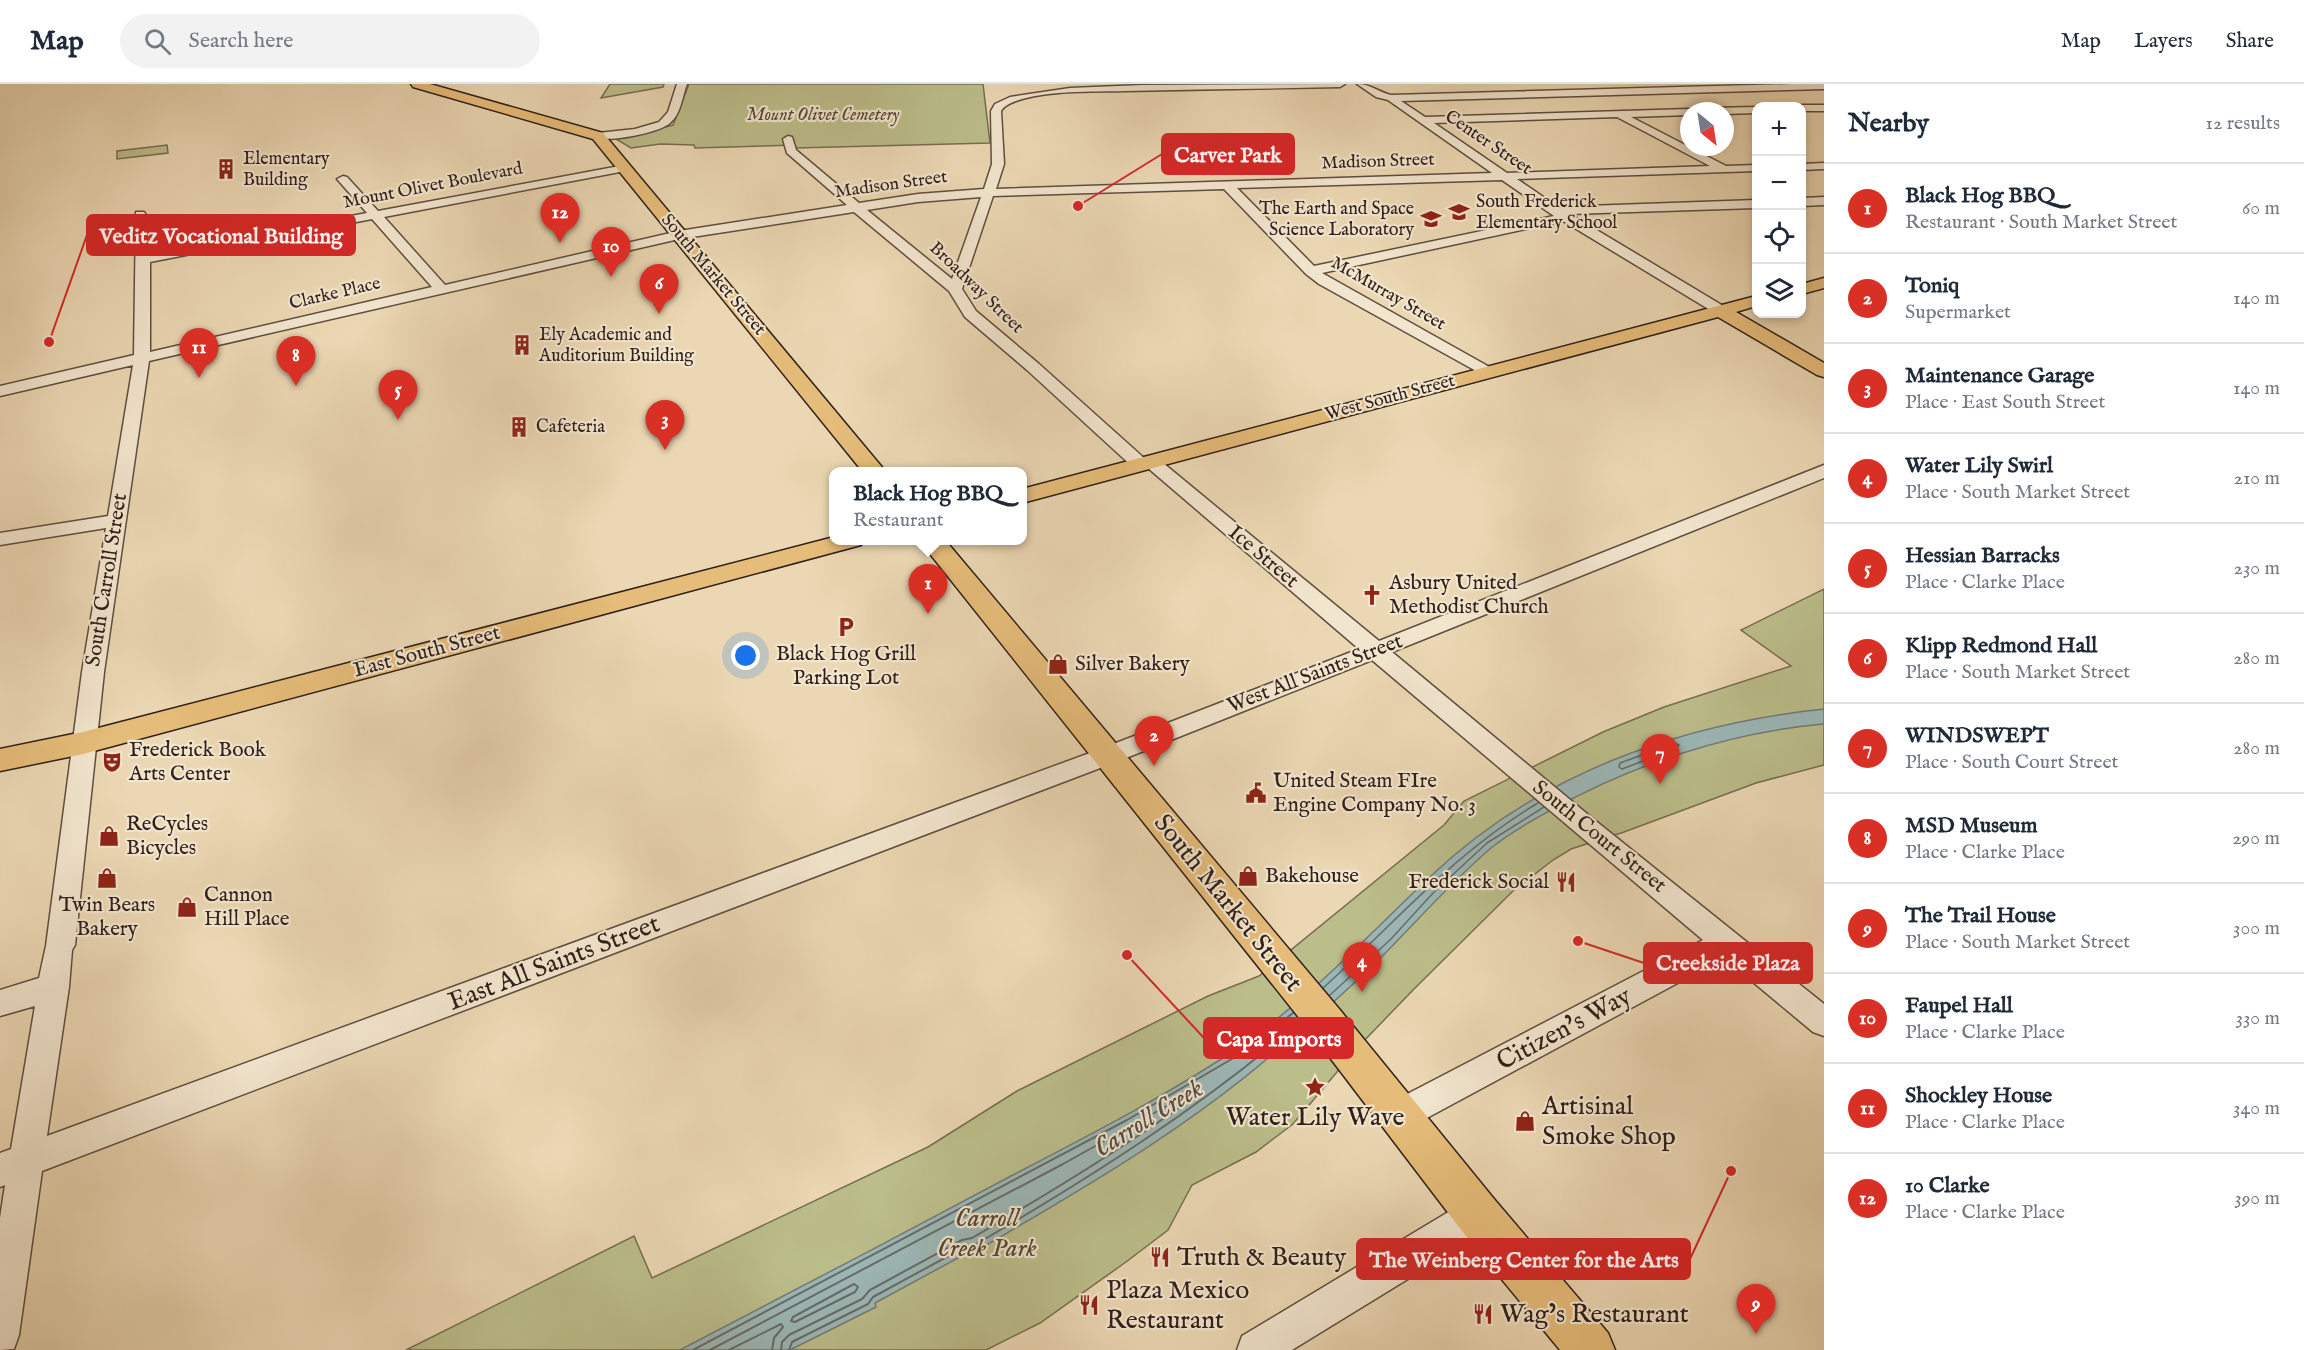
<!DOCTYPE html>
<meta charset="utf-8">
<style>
:root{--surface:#fff;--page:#f2f2f3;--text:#1f2937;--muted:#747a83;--line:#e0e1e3;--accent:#d93025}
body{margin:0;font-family:"IM FELL English",serif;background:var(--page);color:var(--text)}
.controls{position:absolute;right:18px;top:18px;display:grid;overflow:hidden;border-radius:12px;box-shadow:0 3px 9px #0003}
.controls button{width:54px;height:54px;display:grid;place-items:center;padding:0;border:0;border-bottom:2px solid var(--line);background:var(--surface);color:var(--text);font:30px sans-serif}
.compass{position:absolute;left:1680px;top:18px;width:54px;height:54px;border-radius:50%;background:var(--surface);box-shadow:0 3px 9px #0003;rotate:150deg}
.you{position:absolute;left:746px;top:572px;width:21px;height:21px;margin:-15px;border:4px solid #fff;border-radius:50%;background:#1a73e8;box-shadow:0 0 0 9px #1a73e833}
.badge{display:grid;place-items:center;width:39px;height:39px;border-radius:50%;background:var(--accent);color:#fff;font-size:20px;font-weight:700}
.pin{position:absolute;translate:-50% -50px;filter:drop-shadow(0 2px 3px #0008)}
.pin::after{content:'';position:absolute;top:32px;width:21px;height:18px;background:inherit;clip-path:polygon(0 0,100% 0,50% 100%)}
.popup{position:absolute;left:829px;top:383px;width:198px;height:78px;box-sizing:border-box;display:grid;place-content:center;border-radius:12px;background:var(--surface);filter:drop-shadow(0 2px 4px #0005);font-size:20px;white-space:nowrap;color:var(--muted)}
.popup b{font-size:22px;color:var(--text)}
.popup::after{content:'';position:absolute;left:50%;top:100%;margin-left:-12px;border:12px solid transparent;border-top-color:var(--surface)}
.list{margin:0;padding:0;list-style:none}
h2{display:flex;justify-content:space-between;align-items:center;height:78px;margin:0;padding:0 24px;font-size:26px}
h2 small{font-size:20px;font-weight:400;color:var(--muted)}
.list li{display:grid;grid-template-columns:39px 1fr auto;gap:18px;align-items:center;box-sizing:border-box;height:90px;padding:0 24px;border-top:2px solid var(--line)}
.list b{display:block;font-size:22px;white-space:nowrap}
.list p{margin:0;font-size:20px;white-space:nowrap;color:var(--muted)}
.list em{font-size:20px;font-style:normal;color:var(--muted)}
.icon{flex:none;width:33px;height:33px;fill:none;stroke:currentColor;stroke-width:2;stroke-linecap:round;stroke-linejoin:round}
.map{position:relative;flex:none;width:1824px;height:1266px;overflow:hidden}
header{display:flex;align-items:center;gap:36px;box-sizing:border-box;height:84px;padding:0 30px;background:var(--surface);border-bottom:2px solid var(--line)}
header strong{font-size:28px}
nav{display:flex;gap:33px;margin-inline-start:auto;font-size:21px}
.search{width:420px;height:54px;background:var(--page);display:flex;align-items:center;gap:15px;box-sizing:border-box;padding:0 21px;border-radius:33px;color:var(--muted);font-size:22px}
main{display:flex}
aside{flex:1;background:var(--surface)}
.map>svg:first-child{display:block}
</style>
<header>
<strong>Map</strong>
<div class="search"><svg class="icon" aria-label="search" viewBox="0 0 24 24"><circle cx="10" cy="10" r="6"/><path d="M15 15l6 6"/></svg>Search here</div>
<nav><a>Map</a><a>Layers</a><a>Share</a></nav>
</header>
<main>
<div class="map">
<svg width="1824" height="1266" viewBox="0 0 1824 1266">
<rect width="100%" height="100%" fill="#ebd7b3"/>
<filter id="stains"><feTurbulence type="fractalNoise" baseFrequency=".00333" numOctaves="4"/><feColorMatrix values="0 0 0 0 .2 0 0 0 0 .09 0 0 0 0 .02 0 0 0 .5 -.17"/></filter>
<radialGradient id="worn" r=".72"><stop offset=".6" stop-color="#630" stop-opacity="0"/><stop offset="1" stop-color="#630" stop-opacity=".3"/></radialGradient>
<g fill="#bbbd8a" stroke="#766e52" stroke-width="1.5">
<path d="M610 0H664L663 3 601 14Z"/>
<path d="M689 0H983L990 59 796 64 795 61 695 64 694 61 660 60 631 64 616 55 673 41Z"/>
<path d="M167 61 168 69 117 75V67Z"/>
<path d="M1824 505V681L1756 699 1624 748 1571 765 1553 776 1513 807 1414 905 1359 962 1293 1040 1256 1068 1192 1101 1168 1146 1126 1178 1040 1239 986 1266H406L634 1152 652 1194 928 1063 1017 1007 1208 912 1259 892 1444 741 1464 717 1603 648 1664 623 1791 582 1741 546Z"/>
</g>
<path fill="#9cb7b7" stroke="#717b78" stroke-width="1.5" d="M1824 625V640C1730 648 1634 680 1551 726 1531 737 1509 749 1491 764 1457 793 1427 826 1396 858 1359 897 1316 934 1274 969 1182 1048 1076 1109 971 1170L969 1168 875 1219 876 1223 790 1266H680C791 1208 901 1151 1011 1092 1086 1053 1162 1014 1232 968 1307 918 1367 852 1432 791 1539 690 1679 640 1824 625Z"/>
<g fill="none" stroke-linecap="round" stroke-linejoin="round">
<g stroke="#666c68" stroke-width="1.5">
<path d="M1675 659 1679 661 1677 664 1622 685 1619 683 1620 679Z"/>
<path d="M1323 904C1394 840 1455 768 1538 719"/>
<path d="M1330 911 1391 855 1433 809 1487 759 1544 723"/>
</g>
<g stroke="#666c68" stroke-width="2">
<path d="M854 1200 858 1203 855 1208 795 1238 791 1237 793 1233Z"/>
<path d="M693 1266 1127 1036 1237 972 1293 929"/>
<path d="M710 1266 1063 1080 1190 1009 1194 1010 1193 1014C1122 1065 1048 1110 972 1154L962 1156 870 1206 862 1215 789 1251 782 1258 781 1266"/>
<path d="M729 1266 781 1240 783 1243 774 1254 772 1266"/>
<path d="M789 1266 792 1258 868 1220 873 1213 965 1163 973 1162C1088 1095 1199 1025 1300 938"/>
</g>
<g stroke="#5f4e40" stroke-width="3">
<g id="minor">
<path d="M677 0H687C682 13 681 30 670 39 660 49 603 60 593 52L598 49 635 45 659 38 668 28Z"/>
<path d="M1345 0 1340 3C1268 5 1197 5 1125 7 1092 8 1047 6 1016 17 1010 19 1004 22 1001 27L1004 80 996 105 1492 89 1388 16 1376 13 1357 0C1371 0 1378 8 1391 11L1793 0H1824V5L1401 17 1425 33 1689 25 1693 27H1689V31L1631 33 1726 82 1756 81V87L1517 95 1558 123 1756 116V124L1570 130 1725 223 1727 226 1725 229H1715L1563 137 1322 189 1493 285 1495 288 1493 291 1487 293 1319 200 1306 190 1224 105 993 112 962 205 976 227 1039 280 1144 374H1157L1379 557 1824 381V394L1392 568 1592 734 1824 920V952L1813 948 1724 874 1412 1042 1400 1047 1388 1042 1383 1031 1388 1020 1703 856 1372 576 1116 678 42 1087 19 1251 14 1265 0 1266V1134L5 1101 0 1103V1069L11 1065 35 922 0 932V906L39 894 46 862 82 588 106 444 0 461V449L108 432 133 281 0 312V302L134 271 136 128H144L146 131 149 170 367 129 337 95 343 92 347 93 378 127 625 81 631 84 625 87 384 133 445 201 679 147 847 121 787 69 783 55 788 52 792 53 796 66 859 119 918 110 984 105 992 80 991 27 995 20 1010 13 1070 4 1143 1ZM1617 33 1710 82 1507 89 1434 39ZM1502 96 1554 132 1314 182 1237 104ZM981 113 952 195 867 126 918 118ZM854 128 949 207 965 233 1027 286 1135 385 1148 384 1359 565 1098 666 47 1052 69 903 72 866 75 861 104 588 149 277 679 155ZM372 135 432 203 150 268V178Z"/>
<path d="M1802 21H1824V27H1802V22H1798Z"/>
<path d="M1756 23V29L1725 30V27H1705L1710 24Z"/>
<path d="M1824 79V85L1802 86V80Z"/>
<path d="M1824 113V121L1802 122V114Z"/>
<path d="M1478 1113 1491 1118 1496 1131 1491 1144 1292 1266H1237L1242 1252 1465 1118Z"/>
</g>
</g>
<g stroke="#30201a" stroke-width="3">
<g id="major">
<path d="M411 0H430L603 49 886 388H863L593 55 413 3Z"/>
<path d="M1824 194V204L1802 210V200Z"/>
<path d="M1756 212V222L1736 228 1824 279V293L1817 291 1718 233 1022 419V405Z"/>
<path d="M834 453V456H864L861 461 83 670 0 687V665L83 648Z"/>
<path d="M919 456H945L1340 926 1494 1115 1608 1249 1615 1266H1560L1462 1147 1312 950Z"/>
</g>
</g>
<use href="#minor" fill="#f2e5ce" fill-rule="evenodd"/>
<use href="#major" fill="#e6bc7a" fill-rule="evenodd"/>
</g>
<defs>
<g id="building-bare" transform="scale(1.62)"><path d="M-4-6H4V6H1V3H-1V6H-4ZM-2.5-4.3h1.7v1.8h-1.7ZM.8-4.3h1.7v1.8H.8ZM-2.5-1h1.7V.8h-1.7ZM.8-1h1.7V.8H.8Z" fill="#8f2418" stroke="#f2e5ce" stroke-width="2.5" paint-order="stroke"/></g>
<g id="school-bare" transform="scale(1.62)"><path d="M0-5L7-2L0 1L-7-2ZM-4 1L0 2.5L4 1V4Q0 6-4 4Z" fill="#8f2418" stroke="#f2e5ce" stroke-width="2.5" paint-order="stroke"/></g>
<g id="church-bare" transform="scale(1.62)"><path d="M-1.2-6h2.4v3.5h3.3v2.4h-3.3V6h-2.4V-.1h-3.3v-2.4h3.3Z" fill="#8f2418" stroke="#f2e5ce" stroke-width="2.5" paint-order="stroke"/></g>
<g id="parking-bare" transform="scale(1.62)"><path d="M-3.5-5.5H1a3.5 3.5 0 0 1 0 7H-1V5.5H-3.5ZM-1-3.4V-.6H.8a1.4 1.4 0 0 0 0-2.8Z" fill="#8f2418" stroke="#f2e5ce" stroke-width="2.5" paint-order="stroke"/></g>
<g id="shop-bare" transform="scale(1.62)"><path d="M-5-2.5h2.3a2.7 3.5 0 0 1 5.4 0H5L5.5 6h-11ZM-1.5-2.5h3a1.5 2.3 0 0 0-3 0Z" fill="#8f2418" stroke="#f2e5ce" stroke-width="2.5" paint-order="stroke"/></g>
<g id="theatre-bare" transform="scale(1.62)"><path d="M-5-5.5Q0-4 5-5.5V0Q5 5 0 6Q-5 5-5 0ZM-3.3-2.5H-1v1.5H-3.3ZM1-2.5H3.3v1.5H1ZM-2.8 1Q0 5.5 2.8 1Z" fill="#8f2418" stroke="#f2e5ce" stroke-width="2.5" paint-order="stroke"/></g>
<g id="civic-bare" transform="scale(1.62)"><path d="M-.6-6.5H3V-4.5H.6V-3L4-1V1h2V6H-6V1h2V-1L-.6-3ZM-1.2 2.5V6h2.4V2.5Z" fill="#8f2418" stroke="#f2e5ce" stroke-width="2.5" paint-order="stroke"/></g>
<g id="restaurant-bare" transform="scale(1.62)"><path d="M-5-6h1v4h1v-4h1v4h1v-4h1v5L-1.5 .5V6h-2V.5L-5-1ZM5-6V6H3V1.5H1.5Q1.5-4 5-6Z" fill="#8f2418" stroke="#f2e5ce" stroke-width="2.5" paint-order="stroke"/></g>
<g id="sight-bare" transform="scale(1.62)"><path d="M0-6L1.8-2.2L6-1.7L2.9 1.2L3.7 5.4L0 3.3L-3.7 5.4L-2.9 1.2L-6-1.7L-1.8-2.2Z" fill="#8f2418" stroke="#f2e5ce" stroke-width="2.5" paint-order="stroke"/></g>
</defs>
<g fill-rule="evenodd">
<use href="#building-bare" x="226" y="85"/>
<use href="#school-bare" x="1459" y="128"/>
<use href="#school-bare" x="1431" y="135"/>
<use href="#building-bare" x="522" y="261"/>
<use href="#building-bare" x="519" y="343"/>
<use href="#church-bare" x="1372" y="511"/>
<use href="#parking-bare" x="846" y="543"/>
<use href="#shop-bare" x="1058" y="580"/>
<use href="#theatre-bare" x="112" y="678"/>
<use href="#civic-bare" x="1256" y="709"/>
<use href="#shop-bare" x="109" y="752"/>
<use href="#shop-bare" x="1248" y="792"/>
<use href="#shop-bare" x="107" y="794"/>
<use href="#restaurant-bare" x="1566" y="798"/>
<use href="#shop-bare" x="187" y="823"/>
<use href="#sight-bare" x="1315" y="1003"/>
<use href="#shop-bare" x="1525" y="1037"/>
<use href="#restaurant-bare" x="1160" y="1173"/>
<use href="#restaurant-bare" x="1089" y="1221"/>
<use href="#restaurant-bare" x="1483" y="1230"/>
</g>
<g text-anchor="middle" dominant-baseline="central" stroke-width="4.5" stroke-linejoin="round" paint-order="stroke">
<g font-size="18" font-style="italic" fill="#534736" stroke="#f2e5ce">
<text x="823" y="31">Mount Olivet Cemetery</text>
</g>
<g font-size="18" fill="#30201a" stroke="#f2e5ce">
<text transform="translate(1488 59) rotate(34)">Center Street</text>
<text transform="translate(1378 78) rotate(-2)">Madison Street</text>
<text transform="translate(891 101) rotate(-8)">Madison Street</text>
<text transform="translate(433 102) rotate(-11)">Mount Olivet Boulevard</text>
<text transform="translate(713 191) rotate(50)">South Market Street</text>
<text transform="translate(976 204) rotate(44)">Broadway Street</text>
<text transform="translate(335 210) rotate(-13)">Clarke Place</text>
<text transform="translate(1388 210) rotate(30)">McMurray Street</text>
<text transform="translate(1390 314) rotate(-15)">West South Street</text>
</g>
<g font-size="18" fill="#30201a" stroke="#f2e5ce" text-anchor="start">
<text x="243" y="75">Elementary<tspan x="243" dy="21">Building</tspan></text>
<text x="1476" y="118">South Frederick<tspan x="1476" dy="21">Elementary School</tspan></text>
<text x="1414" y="125" text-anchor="end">The Earth and Space<tspan x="1414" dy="21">Science Laboratory</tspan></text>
<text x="539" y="251">Ely Academic and<tspan x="539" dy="21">Auditorium Building</tspan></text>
<text x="536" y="343">Cafeteria</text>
</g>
<g font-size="21" fill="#30201a" stroke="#f2e5ce">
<text transform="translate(1263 473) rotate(40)">Ice Street</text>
<text transform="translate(107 496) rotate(-81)">South Carroll Street</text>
<text transform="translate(427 568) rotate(-15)">East South Street</text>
<text transform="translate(1315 590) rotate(-21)">West All Saints Street</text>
<text transform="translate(1599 753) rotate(39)">South Court Street</text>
</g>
<g font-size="21" fill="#30201a" stroke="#f2e5ce" text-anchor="start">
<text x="1389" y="499">Asbury United<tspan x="1389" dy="24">Methodist Church</tspan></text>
<text x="846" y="570" text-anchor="middle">Black Hog Grill<tspan x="846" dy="24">Parking Lot</tspan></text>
<text x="1075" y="580">Silver Bakery</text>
<text x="129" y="666">Frederick Book<tspan x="129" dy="24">Arts Center</tspan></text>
<text x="1273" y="697">United Steam FIre<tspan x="1273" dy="24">Engine Company No. 3</tspan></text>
<text x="126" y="740">ReCycles<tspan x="126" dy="24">Bicycles</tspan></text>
<text x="1265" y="792">Bakehouse</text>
<text x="1549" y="798" text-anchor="end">Frederick Social</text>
<text x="204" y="811">Cannon<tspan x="204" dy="24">Hill Place</tspan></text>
<text x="107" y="821" text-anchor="middle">Twin Bears<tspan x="107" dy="24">Bakery</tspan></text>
</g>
<g font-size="26" fill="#30201a" stroke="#f2e5ce">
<text transform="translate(1228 819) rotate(51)">South Market Street</text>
<text transform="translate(554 879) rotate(-21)">East All Saints Street</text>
<text transform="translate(1564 945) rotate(-28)">Citizen's Way</text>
</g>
<g font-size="26" fill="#30201a" stroke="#f2e5ce" text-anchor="start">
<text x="1542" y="1022">Artisinal<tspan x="1542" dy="30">Smoke Shop</tspan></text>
<text x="1315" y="1033" text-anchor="middle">Water Lily Wave</text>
<text x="1177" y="1173">Truth &amp; Beauty</text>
<text x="1106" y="1206">Plaza Mexico<tspan x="1106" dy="30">Restaurant</tspan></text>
<text x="1500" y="1230">Wag’s Restaurant</text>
</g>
<g font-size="26" font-style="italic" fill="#534736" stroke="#f2e5ce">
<text x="987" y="1134">Carroll<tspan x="987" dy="30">Creek Park</tspan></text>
</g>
<g font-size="27" font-style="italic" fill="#504d49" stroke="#f2e5ce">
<text transform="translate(1149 1035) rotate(-32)">Carroll Creek</text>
</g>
</g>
<path fill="none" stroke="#d62828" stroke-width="2" d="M1078 122L1162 70M49 258L87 151M1578 857L1644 879M1127 871L1204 954M1731 1087L1690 1175"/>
<g fill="#d62828" stroke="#f2e5ce" stroke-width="2">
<circle cx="1078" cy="122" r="6"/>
<circle cx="49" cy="258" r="6"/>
<circle cx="1578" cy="857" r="6"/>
<circle cx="1127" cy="871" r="6"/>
<circle cx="1731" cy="1087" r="6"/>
</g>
<g fill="#d62828" stroke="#d62828" stroke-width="2">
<rect x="1162" y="50" width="132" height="40" rx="6"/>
<rect x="87" y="131" width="268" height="40" rx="6"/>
<rect x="1644" y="859" width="168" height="40" rx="6"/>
<rect x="1204" y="934" width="149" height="40" rx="6"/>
<rect x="1357" y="1155" width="333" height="40" rx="6"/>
</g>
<g font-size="22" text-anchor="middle" font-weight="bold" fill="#fff">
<text x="1228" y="78">Carver Park</text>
<text x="221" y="159">Veditz Vocational Building</text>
<text x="1728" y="886">Creekside Plaza</text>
<text x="1279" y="962">Capa Imports</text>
<text x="1524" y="1183">The Weinberg Center for the Arts</text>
</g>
<rect width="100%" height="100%" filter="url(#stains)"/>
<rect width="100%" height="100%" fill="url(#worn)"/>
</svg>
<div class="controls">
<button>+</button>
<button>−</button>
<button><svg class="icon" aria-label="locate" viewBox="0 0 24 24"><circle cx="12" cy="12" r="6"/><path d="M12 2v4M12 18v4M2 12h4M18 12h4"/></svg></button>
<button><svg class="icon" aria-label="layers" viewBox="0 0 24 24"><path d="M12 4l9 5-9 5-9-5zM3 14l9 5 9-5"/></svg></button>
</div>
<svg class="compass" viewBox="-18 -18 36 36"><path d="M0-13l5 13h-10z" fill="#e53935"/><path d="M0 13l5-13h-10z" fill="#747a83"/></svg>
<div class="you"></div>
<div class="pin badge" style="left:928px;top:530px">1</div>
<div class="popup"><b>Black Hog BBQ</b>Restaurant</div>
<div class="pin badge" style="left:1154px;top:682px">2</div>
<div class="pin badge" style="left:665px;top:366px">3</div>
<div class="pin badge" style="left:1362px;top:908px">4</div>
<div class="pin badge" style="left:398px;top:336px">5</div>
<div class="pin badge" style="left:659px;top:230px">6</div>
<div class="pin badge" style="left:1660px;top:700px">7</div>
<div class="pin badge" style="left:296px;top:302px">8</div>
<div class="pin badge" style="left:1756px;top:1250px">9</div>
<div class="pin badge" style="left:611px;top:193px">10</div>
<div class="pin badge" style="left:199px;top:294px">11</div>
<div class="pin badge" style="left:560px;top:159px">12</div>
</div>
<aside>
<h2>Nearby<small>12 results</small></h2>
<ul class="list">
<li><span class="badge">1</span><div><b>Black Hog BBQ</b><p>Restaurant · South Market Street</p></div><em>60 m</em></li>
<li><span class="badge">2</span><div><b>Toniq</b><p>Supermarket</p></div><em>140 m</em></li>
<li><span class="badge">3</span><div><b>Maintenance Garage</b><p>Place · East South Street</p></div><em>140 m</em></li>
<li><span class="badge">4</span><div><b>Water Lily Swirl</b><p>Place · South Market Street</p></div><em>210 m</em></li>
<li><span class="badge">5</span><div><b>Hessian Barracks</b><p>Place · Clarke Place</p></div><em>230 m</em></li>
<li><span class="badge">6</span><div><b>Klipp Redmond Hall</b><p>Place · South Market Street</p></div><em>280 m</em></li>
<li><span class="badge">7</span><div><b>WINDSWEPT</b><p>Place · South Court Street</p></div><em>280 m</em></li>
<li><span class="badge">8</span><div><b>MSD Museum</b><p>Place · Clarke Place</p></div><em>290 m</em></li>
<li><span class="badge">9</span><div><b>The Trail House</b><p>Place · South Market Street</p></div><em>300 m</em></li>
<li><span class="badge">10</span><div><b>Faupel Hall</b><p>Place · Clarke Place</p></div><em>330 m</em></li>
<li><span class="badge">11</span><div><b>Shockley House</b><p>Place · Clarke Place</p></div><em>340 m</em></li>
<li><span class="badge">12</span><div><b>10 Clarke</b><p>Place · Clarke Place</p></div><em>390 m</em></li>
</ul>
</aside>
</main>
